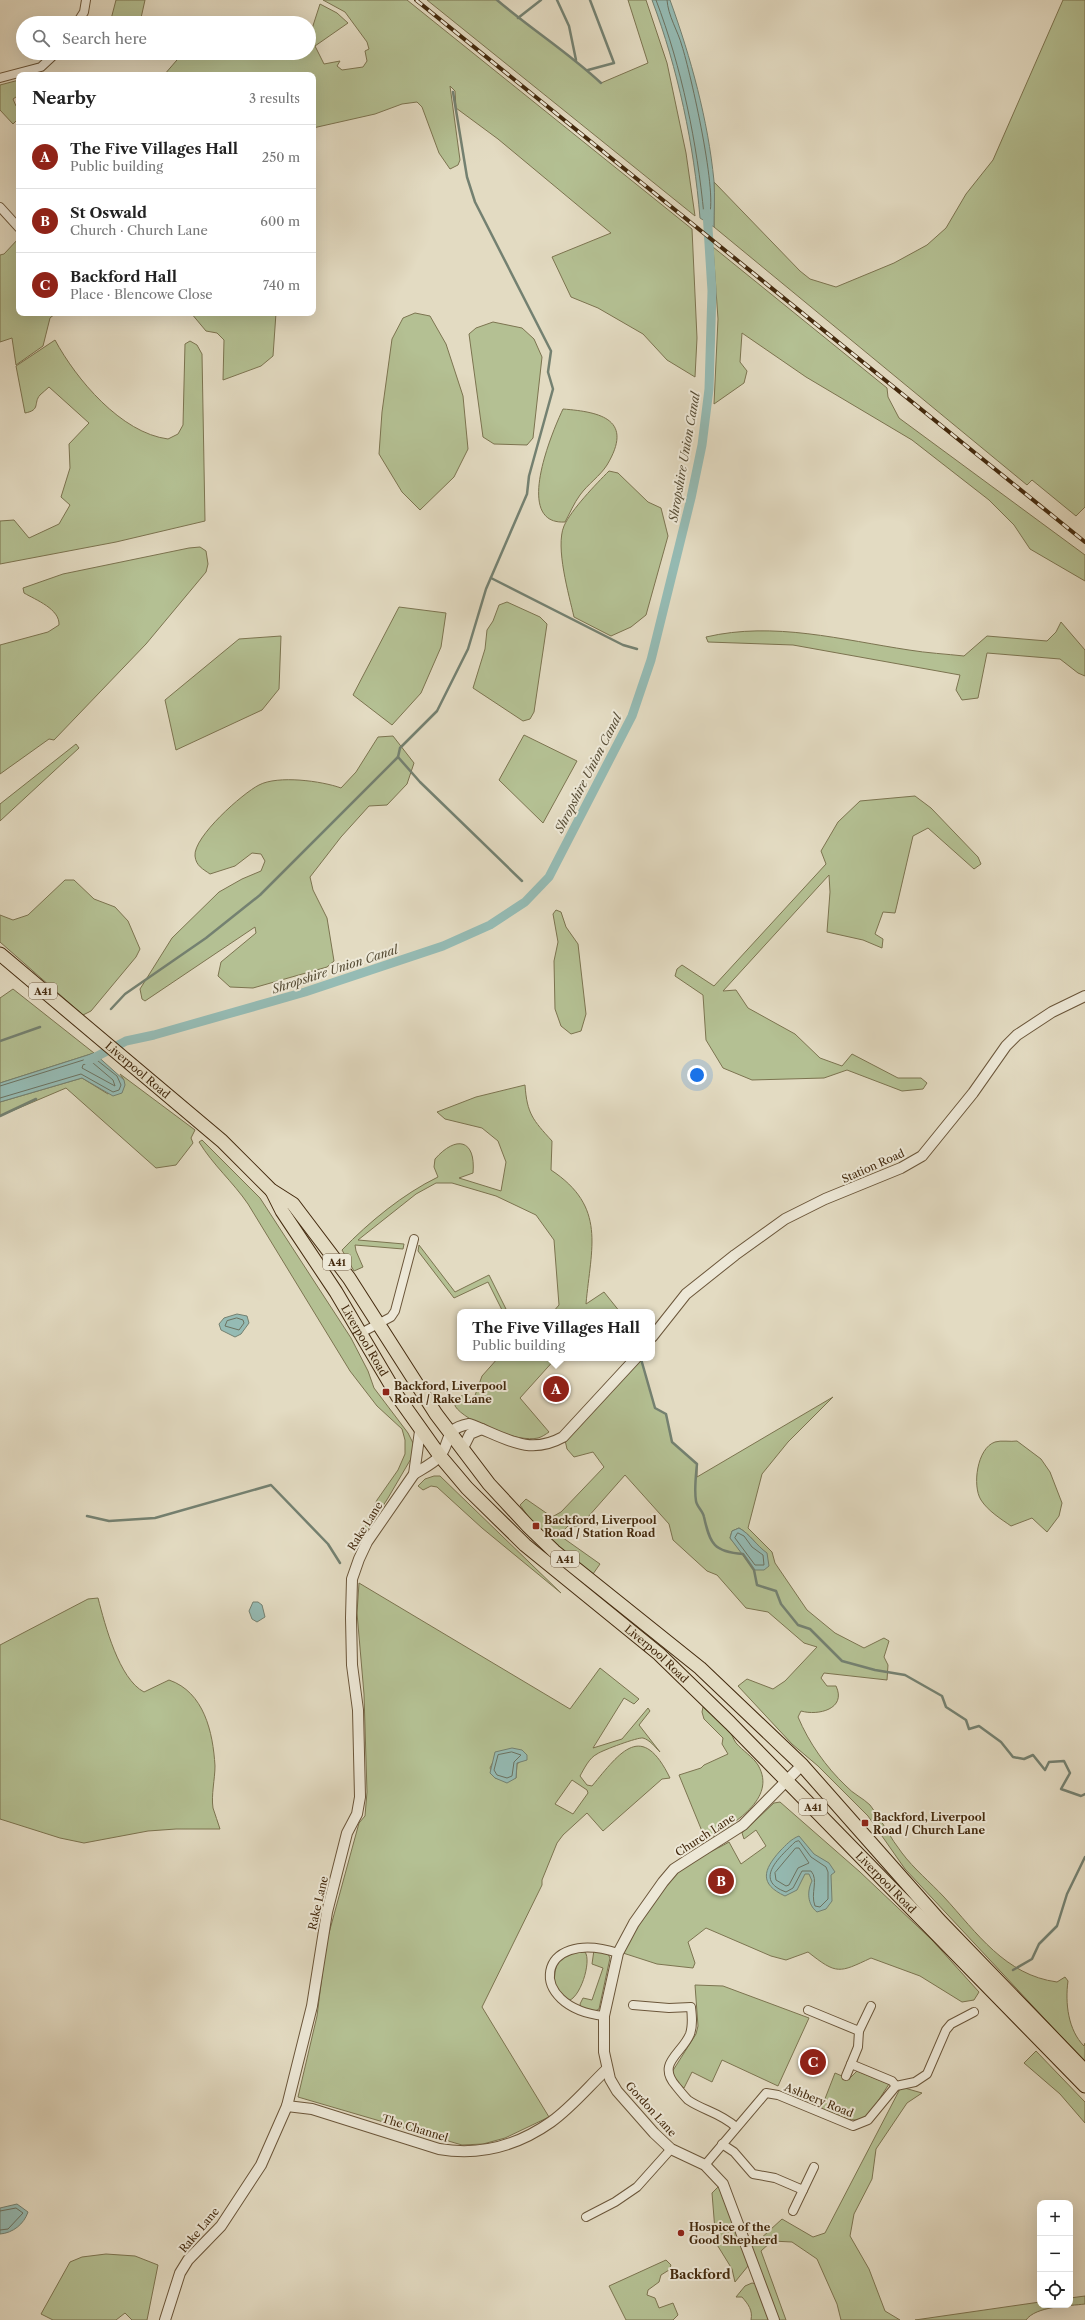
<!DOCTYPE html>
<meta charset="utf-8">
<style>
:root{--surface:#fff;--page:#f6f6f6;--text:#222;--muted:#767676;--line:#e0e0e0;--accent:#8f2418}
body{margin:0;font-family:"Libre Caslon Text",serif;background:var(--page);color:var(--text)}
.controls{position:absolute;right:12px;bottom:12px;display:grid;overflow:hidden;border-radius:8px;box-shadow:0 4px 16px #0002}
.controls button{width:36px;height:36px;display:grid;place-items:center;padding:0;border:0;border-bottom:1px solid var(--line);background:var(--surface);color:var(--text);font:20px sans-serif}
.you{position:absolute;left:697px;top:1075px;width:14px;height:14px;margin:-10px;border:3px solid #fff;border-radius:50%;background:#1a73e8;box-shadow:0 0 0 6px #1a73e833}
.badge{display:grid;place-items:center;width:26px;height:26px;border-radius:50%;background:var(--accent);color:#fff;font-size:13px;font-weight:700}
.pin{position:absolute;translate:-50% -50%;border:2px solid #fff;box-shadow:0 1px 4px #0006}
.popup{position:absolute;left:457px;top:1309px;width:198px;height:52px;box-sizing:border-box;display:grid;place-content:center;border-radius:8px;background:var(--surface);filter:drop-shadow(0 1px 3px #0005);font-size:13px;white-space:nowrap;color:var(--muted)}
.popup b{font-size:15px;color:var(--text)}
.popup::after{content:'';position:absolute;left:50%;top:100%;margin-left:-8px;border:8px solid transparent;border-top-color:var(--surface)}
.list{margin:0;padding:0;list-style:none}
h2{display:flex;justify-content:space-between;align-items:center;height:52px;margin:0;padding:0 16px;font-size:17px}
h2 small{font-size:13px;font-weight:400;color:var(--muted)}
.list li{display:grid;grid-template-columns:26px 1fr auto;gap:12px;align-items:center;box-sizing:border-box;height:64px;padding:0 16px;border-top:1px solid var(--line)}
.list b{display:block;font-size:15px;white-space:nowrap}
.list p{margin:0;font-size:13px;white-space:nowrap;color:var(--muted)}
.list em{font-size:13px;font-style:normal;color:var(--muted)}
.icon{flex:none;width:22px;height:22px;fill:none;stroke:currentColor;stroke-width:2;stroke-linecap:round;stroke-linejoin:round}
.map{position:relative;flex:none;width:1085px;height:2320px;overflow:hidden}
.search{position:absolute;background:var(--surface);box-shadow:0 4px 16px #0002;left:16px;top:16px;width:300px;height:44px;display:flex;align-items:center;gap:10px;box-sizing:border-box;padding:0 14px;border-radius:22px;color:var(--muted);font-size:15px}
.panel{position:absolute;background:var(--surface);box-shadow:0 4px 16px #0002;left:16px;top:72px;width:300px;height:244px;border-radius:8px}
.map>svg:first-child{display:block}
</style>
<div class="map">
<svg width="1085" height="2320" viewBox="0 0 1085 2320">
<rect width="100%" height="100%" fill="#e3dbc2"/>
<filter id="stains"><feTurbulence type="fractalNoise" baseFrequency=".005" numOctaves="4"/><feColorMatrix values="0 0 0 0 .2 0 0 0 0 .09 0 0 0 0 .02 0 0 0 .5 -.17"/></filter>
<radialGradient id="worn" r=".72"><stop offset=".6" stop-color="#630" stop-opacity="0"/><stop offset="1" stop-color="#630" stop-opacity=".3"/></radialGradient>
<g fill="#b4c093" stroke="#7c7450" fill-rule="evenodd">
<path d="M116 0H145L141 18 138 23H110Z"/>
<path d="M323 0H407L692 229 697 338 695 377 667 360 643 334 598 308 571 297 552 257 611 233 498 139 456 108 455 91 450 86 460 160 458 165 450 169 439 153 422 107 417 102 402 104 375 114 313 128V75H164L183 53H309V38L320 4 337 13 348 23 315 46 324 64 340 61 337 66 342 70 363 67 367 61 365 51 369 49 367 42 345 12Z"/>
<path d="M427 0H497C531 29 568 53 601 83L648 63 628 0H646L667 63 686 153 695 216Z"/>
<path d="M1063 0H1085V507L1076 516 1032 480 1027 485 714 227V182L800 271 810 279 836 287 894 263 927 245 946 228 966 194 993 160Z"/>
<path d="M19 80V95L13 99 16 106 19 105V125L16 121 13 124 0 110V85Z"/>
<path d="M19 238V313H56L50 318 43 346 16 365 12 338 0 342V255L4 254Z"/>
<path d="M713 247 887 388 888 397 899 418 1085 555V581L1030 549 1014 525 989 500 912 440 806 377 742 333 740 362 747 371 744 383 714 404 718 319Z"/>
<path d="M191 313H276L273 356 261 366 223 380 224 340 217 333 206 331Z"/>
<path d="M415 313 430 316 446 344 463 396 468 449 454 477 420 510 402 492 379 454 382 412 392 339 403 318Z"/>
<path d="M493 322 522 328 534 339 542 357 533 438 527 445 494 444 483 437 469 334 476 328Z"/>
<path d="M55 340C76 379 121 433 168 439L178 434 183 425 185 344 190 341 197 345 202 354 205 521 116 542 0 564V521L14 520 29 538 59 524 70 505 61 497 70 468 69 444 89 423 49 387C46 390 43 392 40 395 33 403 41 410 25 413L16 366Z"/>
<path d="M563 409C602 412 634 420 607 465 600 476 588 484 580 495 574 503 570 513 565 522 513 525 552 432 563 409Z"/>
<path d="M609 471 618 473 648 502 661 508 668 536 646 615 631 627 611 636 574 617C569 595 555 547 564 526 571 510 596 484 609 471Z"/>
<path d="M200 547 206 551 208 564 206 572 146 644 54 740 49 739 0 774V645L48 632 59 625C60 609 36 600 24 593L23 588 63 574 189 548Z"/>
<path d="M507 602 540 617 547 624 534 712 530 719 523 721 473 688 485 649 487 630 493 621 499 605Z"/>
<path d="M399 607 446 613 441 647 421 693 392 725 353 695Z"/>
<path d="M1061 622 1085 650V676L1078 673 1060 659 987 653 978 698 962 700 956 690 960 675 793 645 708 642 706 637C774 621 842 640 909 650 927 653 946 654 964 656L987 636 1047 641 1056 632Z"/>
<path d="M281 636 279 689 262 710 176 750 165 700 239 639Z"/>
<path d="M524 735 577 761 543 823 499 780Z"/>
<path d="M393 736 414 763 407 784 387 805 369 806 341 837 310 877 313 890 327 918 334 961 327 967 253 988 230 987 218 976 221 962 256 933 255 927 145 1001 142 999 140 989 172 938 219 892 242 879 261 871 265 861 261 854 252 853 235 866 210 874C203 869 196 866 195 856 193 837 243 793 259 785 278 775 322 781 341 788L356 772 378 737Z"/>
<path d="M76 744 79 748 0 821V804Z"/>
<path d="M915 796 931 808 978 857 981 864 974 869 928 828 913 836 896 909 895 913 883 912 875 934 883 939 882 948 863 940 827 932 830 892 829 875 723 991 736 990 748 1008 795 1034 820 1058 842 1066 852 1054 898 1078H921L927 1083 923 1089 902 1091 847 1070 824 1078 752 1080 723 1068 706 1040 703 995 675 976 677 969 682 965 714 986 826 864 821 851 838 822 860 801Z"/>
<path d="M65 880H74L94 899 115 907 128 921 140 949 136 957 91 1011 83 1015 0 942V915L13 920 28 915Z"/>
<path d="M556 910 561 912 566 927 578 944 586 1014 581 1031 571 1034 561 1026 555 1009 554 961 558 942 553 914Z"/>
<path d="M13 989 94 1053 0 1083V998Z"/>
<path d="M120 1074 195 1130 191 1138 193 1143 176 1165 156 1168 66 1088 0 1116V1102L82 1078 108 1094 124 1080Z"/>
<path d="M525 1085C527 1114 533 1120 552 1141L551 1170C607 1207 591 1247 586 1304L604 1292 620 1312H553L559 1305 554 1240 536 1215 496 1196 452 1183H436L416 1194 358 1240 404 1244 403 1249 355 1245 356 1251 363 1267 354 1271 342 1250C369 1222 403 1194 438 1177L434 1167 435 1159C456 1135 476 1139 473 1173L459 1178 501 1191 506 1162 498 1141 482 1128 445 1119 437 1112 476 1097Z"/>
<path d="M202 1140 260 1198 351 1338 368 1371 374 1388 408 1433 414 1445 412 1457 388 1498 355 1550 377 1500 398 1470 405 1454V1440L402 1429 377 1406 350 1371 248 1204C233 1182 213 1165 199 1142Z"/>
<path d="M419 1245 455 1292 489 1275 506 1309 502 1310 488 1282 454 1298 418 1251Z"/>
<path d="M498 1358H556L520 1398 549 1432C546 1434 542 1437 538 1438 519 1443 465 1422 455 1406L456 1399 465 1394 473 1401 482 1376Z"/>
<path d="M641 1359 655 1408 666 1414 672 1442 697 1464V1477L833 1397 788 1442 762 1474 748 1528 772 1552 775 1563 807 1610 835 1633 864 1648 884 1638 889 1641 884 1657 888 1665 887 1680 824 1673 821 1678 827 1686H836C847 1709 818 1716 801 1711L798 1717C809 1743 826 1767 846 1786 853 1794 863 1798 870 1805 882 1820 890 1838 902 1853 914 1869 930 1882 944 1897 977 1933 1005 1975 1057 1982L1065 1977 1068 1981C1065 2003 1068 2030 1084 2046L1085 2043V2062L905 1869 868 1816 818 1766 792 1744 738 1686 747 1679 773 1689 785 1681 817 1647 804 1643 768 1612 746 1608 717 1575 707 1571 673 1540 669 1524 625 1475 580 1526H568L559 1535 600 1564 593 1574C566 1554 539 1534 520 1505L526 1499 552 1517 561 1512 604 1467 593 1452 574 1457 567 1449 565 1440ZM739 1528C750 1534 756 1545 766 1553L743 1554 730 1538 732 1531Z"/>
<path d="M1017 1441 1041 1459 1050 1472 1062 1503 1059 1516 1047 1532 1032 1518 1011 1526C1001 1519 988 1511 981 1500 972 1486 977 1448 995 1442 1001 1440 1011 1442 1017 1441Z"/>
<path d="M434 1476H440L561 1593 482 1528 437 1487 431 1486 423 1490 418 1486 425 1479Z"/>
<path d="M359 1583 570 1709 600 1668 639 1699 634 1704 624 1698 593 1748 622 1739 648 1708 650 1711 639 1725 660 1752C655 1747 650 1740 643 1738 638 1737 603 1750 597 1754 589 1758 584 1769 580 1776L587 1785 592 1786C621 1751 642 1721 670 1778L662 1779 603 1831 587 1813 563 1835 557 1843 542 1880V1885L482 2007 549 2117 505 2138 483 2144 462 2145 298 2097 317 2016 326 1944 359 1823 365 1816 367 1792 364 1694 357 1613ZM521 1761 517 1764 516 1778 503 1780 495 1778 490 1768 493 1762ZM572 1780 587 1790 588 1793 573 1814 555 1804Z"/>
<path d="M98 1598C105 1625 119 1679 144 1692L169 1680C204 1692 213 1732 215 1766 215 1779 211 1795 213 1808 215 1815 218 1822 220 1829H176L148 1831 84 1843 60 1838 0 1819V1645L88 1599Z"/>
<path d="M703 1707C712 1715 721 1722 729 1730 732 1734 733 1739 736 1743 743 1751 753 1757 758 1765 778 1799 732 1824 709 1839L704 1836 679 1775 701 1768 704 1765 728 1754 722 1744 723 1738 704 1719 702 1712Z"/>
<path d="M780 1802 860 1872 932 1940 979 1992 974 2000 962 2002 920 1976 871 1958C839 1973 837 1975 808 1952L786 1960 771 1956 706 1928 688 1942 695 1963 693 1968 657 1964 623 1953C637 1926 659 1891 681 1869 692 1859 716 1850 729 1842L741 1864 766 1846 756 1830 744 1839 742 1833 774 1803Z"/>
<path d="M594 1950 608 1954 610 1958 599 2009 593 2012 581 2007 580 2004 583 1998 592 2000 603 1968 592 1964Z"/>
<path d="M585 1952C592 1961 580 2000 567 2001L554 1983 556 1962 572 1953Z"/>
<path d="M695 1985 723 1986 809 2018 778 2086 722 2060 712 2082 692 2072 684 2088 674 2079 672 2072 696 2034 698 2026Z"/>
<path d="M1036 2051 1085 2102V2123L1060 2094 1024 2063Z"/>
<path d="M857 2071 889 2084C863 2124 866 2128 821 2109L835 2073 849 2079Z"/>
<path d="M901 2087 922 2093 907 2103 876 2149 872 2179 854 2214 850 2236 869 2269 885 2311 900 2320H841L837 2304 817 2259 792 2242 772 2241 761 2251 786 2320H777L749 2243 758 2241 782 2219 813 2237 825 2233Z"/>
<path d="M718 2187 721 2188 748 2261V2266L735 2282 732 2269 716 2243 712 2193Z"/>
<path d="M106 2254 135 2256 158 2265 147 2320H132L125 2313 116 2320H53L41 2314 70 2262 82 2257Z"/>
<path d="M666 2260 671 2265 669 2270 661 2275 659 2282 648 2290 647 2295 655 2298 659 2308 673 2303 678 2315 673 2320H626L609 2286Z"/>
<path d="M752 2283 757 2284 770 2320H751C753 2310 748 2304 742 2297H736L745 2286Z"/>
<path d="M1085 2296V2304C1069 2306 1036 2306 1026 2320H915L1040 2302V2305H1070V2298Z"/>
</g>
<g fill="#95bbb4" stroke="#748171">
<path d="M652 0H670C691 58 708 120 714 181 715 196 714 212 714 227L700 218C694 145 678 69 652 0Z"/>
<path d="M94 1053 124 1080 125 1085 122 1093 113 1096 82 1078 0 1102V1083Z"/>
<path d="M237 1314 247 1316 249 1323 241 1334 235 1337 221 1330 219 1324 224 1318Z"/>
<path d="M739 1528C750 1534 756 1545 767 1553L769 1566 764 1570H754L730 1538 732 1531Z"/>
<path d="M253 1602H258L262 1605 265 1617 257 1622 252 1619 249 1611Z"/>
<path d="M512 1748 522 1750 527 1755V1760L517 1763 516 1778 507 1783 495 1778 490 1773 495 1752Z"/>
<path d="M799 1836 814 1854 829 1863 835 1872 831 1875 832 1901 826 1909 817 1912C807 1904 807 1891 812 1881L809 1874H805L797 1890 785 1896C759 1884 763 1870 780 1851 786 1845 791 1839 799 1836Z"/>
<path d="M17 2204 28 2212C24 2224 13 2233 0 2234V2208Z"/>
</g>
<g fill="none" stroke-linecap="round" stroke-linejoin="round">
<g stroke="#6c7260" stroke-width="1">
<path d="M656 0C682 68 697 143 704 215L708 218C720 201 690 71 682 46 678 31 668 16 667 0"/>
<path d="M93 1063 113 1080 115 1086 82 1068 83 1065Z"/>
<path d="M0 1086 93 1057 117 1076 121 1085 119 1090 113 1092 81 1074 0 1098"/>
<path d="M237 1318 243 1320 244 1323 239 1330 225 1326 227 1321Z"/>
<path d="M738 1533 744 1536 752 1547 763 1555 764 1565H755L735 1538Z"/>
<path d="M512 1752 521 1755 514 1762 512 1776 507 1778 497 1775 494 1770 498 1755Z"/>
<path d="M799 1841 811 1857 826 1867 828 1872V1899L820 1907 815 1906C810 1893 819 1880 811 1871H802L793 1888 786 1892C752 1880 781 1856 795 1842Z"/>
<path d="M796 1848H799L809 1863 798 1868 789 1885 786 1886 776 1880 775 1873Z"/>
<path d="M0 2211 16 2208 23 2213 8 2229 0 2230"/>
</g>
<g stroke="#748171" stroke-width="2.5">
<path d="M497 0C531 29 569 53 601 83"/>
<path d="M557 0 569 26 576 60"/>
<path d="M518 18 541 0"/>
<path d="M588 70 614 63 590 0"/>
<path d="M491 578 623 645 637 649"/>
<path d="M398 757 420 782 522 881"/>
<path d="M111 1009 125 994 206 938 260 895 398 757 400 748 437 711 468 649 486 589 527 494 529 476 553 389 548 372 551 351 475 202 467 177 453 92"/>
<path d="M0 1041 40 1027"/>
<path d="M0 1116 36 1099"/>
<path d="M641 1359 655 1408 666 1414 672 1442 697 1464C696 1475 694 1490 696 1501 697 1507 703 1511 704 1517 710 1544 714 1552 743 1554L754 1570 757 1585 776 1591 781 1604 798 1625 810 1629 842 1661 875 1670 905 1675 942 1696 946 1707 966 1720 969 1729 979 1726 1001 1742 1013 1757 1024 1759 1033 1755 1045 1770 1049 1762 1064 1761 1070 1773 1061 1789 1081 1796 1085 1794"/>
<path d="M87 1516 109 1521 155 1518 271 1485 328 1544 340 1563"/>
<path d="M1013 1970 1032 1959 1039 1944 1057 1926 1067 1894 1085 1857"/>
</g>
<path stroke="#95bbb4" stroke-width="9" d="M88 1061 126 1041 154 1035 305 992 443 946 490 925 525 902 549 877 632 716 651 660 691 498 702 445 709 389 712 291 707 212"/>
<g stroke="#6b563a" stroke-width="10">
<g id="minor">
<path d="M77 23 84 12 86 0"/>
<path d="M0 78 41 67 56 53"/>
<path d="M0 207 19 228"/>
<path d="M361 1333 391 1317 395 1311 414 1239"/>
<path d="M633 2005 669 2008 691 2007C692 2016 693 2025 690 2034 682 2054 656 2063 676 2086 680 2091 684 2096 688 2100 704 2111 719 2112 736 2127"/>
<path d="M871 2006 859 2031 858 2047 851 2064 892 2081 896 2086"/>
<path d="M808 2010 859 2031"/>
<path d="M604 2016C524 2007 536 1926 618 1953"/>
<path d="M846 2076 851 2064"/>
<path d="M722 2144 734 2152 753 2174 775 2178 803 2190"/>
<path d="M705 2165 766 2093 778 2095 853 2126 868 2120 896 2086 915 2082 927 2074 946 2030 951 2024 974 2012"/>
<path d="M793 2211 814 2167"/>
<path d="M586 2217 615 2202 637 2187 671 2149"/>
</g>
</g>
<g stroke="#6b563a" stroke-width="12">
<g id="tertiary">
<path d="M652 1337 686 1294 735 1255 785 1219 825 1199 901 1168 922 1156 973 1093 1006 1046 1017 1035 1052 1012 1085 996"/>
<path d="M462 1450 470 1434 482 1429"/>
<path d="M414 1474C422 1469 434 1463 440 1456 452 1440 443 1429 469 1424 503 1436 527 1457 563 1437L636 1358"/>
<path d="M287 2106 312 2109 439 2149C480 2156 517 2146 551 2122 572 2107 589 2086 607 2069"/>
<path d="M165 2320 180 2273 188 2260 221 2226 261 2165 287 2106 312 2006 327 1912 347 1833 357 1814 360 1797 358 1710 352 1665 351 1618 352 1579 359 1559 367 1542 414 1474 420 1431"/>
<path d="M774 2320 723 2184 705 2165 671 2149 654 2133 617 2091 610 2079 604 2052V2016L618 1953 634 1923 663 1882 674 1869 691 1858 743 1825 802 1765"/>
</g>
</g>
<g stroke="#43290d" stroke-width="15">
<g id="trunk">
<path id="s1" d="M0 954 222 1141 271 1190 293 1204 349 1278 436 1414 489 1484 528 1526 554 1551 700 1668 802 1765 939 1920 1085 2071"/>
<path id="s2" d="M272 1191 282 1211 336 1292 398 1397 440 1456 467 1488 525 1545 659 1654 730 1723 1085 2086"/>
</g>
</g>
<use href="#minor" stroke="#ede8d7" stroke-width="8"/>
<use href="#tertiary" stroke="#ede8d7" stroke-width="10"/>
<use href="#trunk" stroke="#e3dbc2" stroke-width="13"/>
<g stroke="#43290d" stroke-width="4">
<path id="rail" d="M416 0 1085 542"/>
</g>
<use href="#rail" stroke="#ede8d7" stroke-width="2.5" stroke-dasharray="8" stroke-linecap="butt"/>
</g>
<g fill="#8f2418" stroke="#ede8d7" stroke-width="1.5">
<rect x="382" y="1388" width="8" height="8" rx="2"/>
<rect x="532" y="1522" width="8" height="8" rx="2"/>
<rect x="861" y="1819" width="8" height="8" rx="2"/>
<circle cx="681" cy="2233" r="4"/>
</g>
<g text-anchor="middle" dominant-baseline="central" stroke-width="4" stroke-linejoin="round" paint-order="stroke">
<g fill="#ede8d7" stroke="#76624a" stroke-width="1">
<rect x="29" y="983" width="28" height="16" rx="3"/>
<rect x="323" y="1254" width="28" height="16" rx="3"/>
<rect x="551" y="1551" width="28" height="16" rx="3"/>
<rect x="799" y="1799" width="28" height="16" rx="3"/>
</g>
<g font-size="10" font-weight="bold" fill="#43290d">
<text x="43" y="991">A41</text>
<text x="337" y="1262">A41</text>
<text x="565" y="1559">A41</text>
<text x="813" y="1807">A41</text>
</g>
<g font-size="11" fill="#43290d" stroke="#ede8d7">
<text stroke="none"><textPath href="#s1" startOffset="180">Liverpool Road</textPath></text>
<text transform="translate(873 1166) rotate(-24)">Station Road</text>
<text stroke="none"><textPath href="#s2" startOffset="176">Liverpool Road</textPath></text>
<text transform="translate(365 1526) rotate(-58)">Rake Lane</text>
<text stroke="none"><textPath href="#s2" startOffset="608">Liverpool Road</textPath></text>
<text transform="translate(705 1835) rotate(-33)">Church Lane</text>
<text stroke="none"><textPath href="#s2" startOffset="932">Liverpool Road</textPath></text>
<text transform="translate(318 1903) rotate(-77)">Rake Lane</text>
<text transform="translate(819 2100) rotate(22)">Ashbery Road</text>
<text transform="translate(651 2109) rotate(48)">Gordon Lane</text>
<text transform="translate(415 2128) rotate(17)">The Channel</text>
<text transform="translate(199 2230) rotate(-50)">Rake Lane</text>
</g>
<g font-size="11" font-weight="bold" fill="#43290d" stroke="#ede8d7" text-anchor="start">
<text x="394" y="1386">Backford, Liverpool<tspan x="394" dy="13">Road / Rake Lane</tspan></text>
<text x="544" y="1520">Backford, Liverpool<tspan x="544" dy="13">Road / Station Road</tspan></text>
<text x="873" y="1817">Backford, Liverpool<tspan x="873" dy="13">Road / Church Lane</tspan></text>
<text x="689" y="2227">Hospice of the<tspan x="689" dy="13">Good Shepherd</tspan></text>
</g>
<g font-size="12" font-style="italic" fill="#584e37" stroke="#ede8d7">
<text transform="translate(684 457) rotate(-80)">Shropshire Union Canal</text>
<text transform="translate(588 773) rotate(-63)">Shropshire Union Canal</text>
<text transform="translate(335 969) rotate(-18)">Shropshire Union Canal</text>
</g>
<g font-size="13" font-weight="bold" fill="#43290d" stroke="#ede8d7">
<text x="700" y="2274">Backford</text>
</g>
</g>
<rect width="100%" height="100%" filter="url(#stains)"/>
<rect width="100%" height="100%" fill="url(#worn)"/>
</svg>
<div class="controls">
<button>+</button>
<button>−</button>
<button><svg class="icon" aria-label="locate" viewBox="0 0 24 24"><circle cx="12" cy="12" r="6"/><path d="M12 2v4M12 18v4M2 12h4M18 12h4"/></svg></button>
</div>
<div class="you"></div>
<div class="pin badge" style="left:556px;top:1389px">A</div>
<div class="popup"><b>The Five Villages Hall</b>Public building</div>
<div class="pin badge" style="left:721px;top:1881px">B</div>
<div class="pin badge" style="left:813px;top:2062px">C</div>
<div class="search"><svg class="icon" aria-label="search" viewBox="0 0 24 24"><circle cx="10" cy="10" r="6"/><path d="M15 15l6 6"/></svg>Search here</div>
<section class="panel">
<h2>Nearby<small>3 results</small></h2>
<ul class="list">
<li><span class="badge">A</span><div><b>The Five Villages Hall</b><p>Public building</p></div><em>250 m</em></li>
<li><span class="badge">B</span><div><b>St Oswald</b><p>Church · Church Lane</p></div><em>600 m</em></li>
<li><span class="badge">C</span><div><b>Backford Hall</b><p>Place · Blencowe Close</p></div><em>740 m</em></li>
</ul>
</section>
</div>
